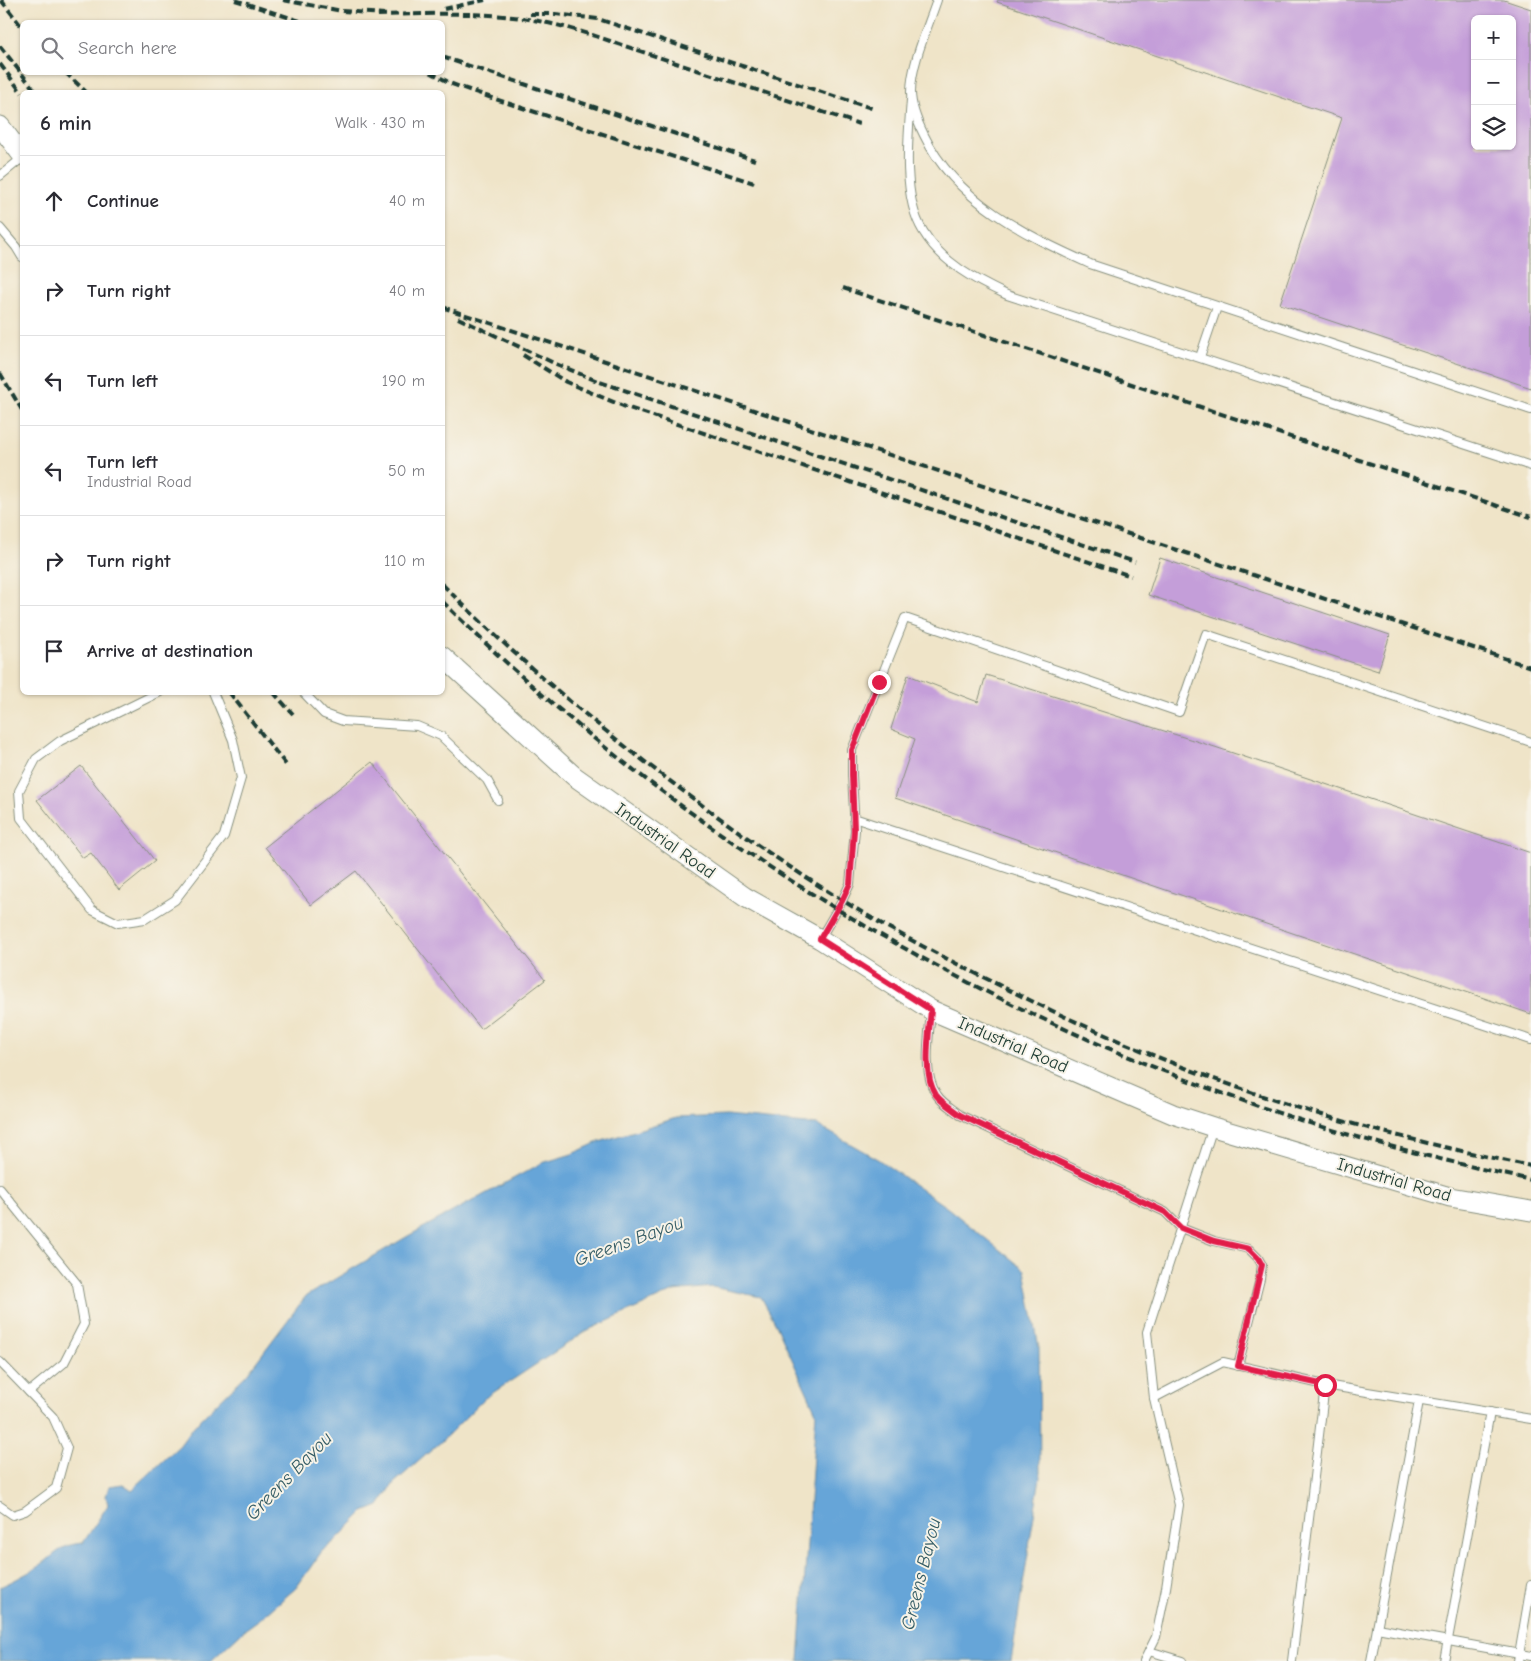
<!DOCTYPE html>
<meta charset="utf-8">
<style>
:root{--surface:#fff;--page:#f7f7f7;--text:#2b2b33;--muted:#7c7c81;--line:#e1e1e2}
body{margin:0;font-family:"Comic Neue",sans-serif;background:var(--page);color:var(--text)}
.controls{position:absolute;right:15px;top:15px;display:grid;overflow:hidden;border-radius:8px;box-shadow:0 1px 4px #0004}
.controls button{width:45px;height:45px;display:grid;place-items:center;padding:0;border:0;border-bottom:1px solid var(--line);background:var(--surface);color:var(--text);font:25px sans-serif}
.stop{position:absolute;width:15px;height:15px;margin:-11px;border:4px solid #e11d48;border-radius:50%;background:#fff}
.stop.end{background:#e11d48;border-color:#fff;box-shadow:0 1px 5px #0008}
.list{margin:0;padding:0;list-style:none}
h2{display:flex;justify-content:space-between;align-items:center;height:65px;margin:0;padding:0 20px;font-size:21px}
h2 small{font-size:16px;font-weight:400;color:var(--muted)}
.list li{display:grid;grid-template-columns:32px 1fr auto;gap:15px;align-items:center;box-sizing:border-box;height:90px;padding:0 20px;border-top:1px solid var(--line)}
.list b{display:block;font-size:19px;white-space:nowrap}
.list p{margin:0;font-size:16px;white-space:nowrap;color:var(--muted)}
.list em{font-size:16px;font-style:normal;color:var(--muted)}
.icon{flex:none;width:28px;height:28px;fill:none;stroke:currentColor;stroke-width:2;stroke-linecap:round;stroke-linejoin:round}
.map{position:relative;flex:none;width:1531px;height:1661px;overflow:hidden}
.search{position:absolute;background:var(--surface);box-shadow:0 1px 4px #0004;left:20px;top:20px;width:425px;height:55px;display:flex;align-items:center;gap:12px;box-sizing:border-box;padding:0 18px;border-radius:8px;color:var(--muted);font-size:19px}
.panel{position:absolute;background:var(--surface);box-shadow:0 1px 4px #0004;left:20px;top:90px;width:425px;height:605px;border-radius:8px}
.map>svg:first-child{display:block}
</style>
<div class="map">
<svg width="1531" height="1661" viewBox="0 0 1531 1661">
<rect width="100%" height="100%" fill="#f7f3e8"/>
<filter id="ink" filterUnits="userSpaceOnUse"><feTurbulence type="fractalNoise" baseFrequency=".02" numOctaves="2"/><feDisplacementMap in="SourceGraphic" scale="10" xChannelSelector="R" yChannelSelector="G"/><feConvolveMatrix kernelMatrix="1 2 1 2 8 2 1 2 1" color-interpolation-filters="sRGB"/></filter>
<filter id="wash" filterUnits="userSpaceOnUse"><feTurbulence type="fractalNoise" baseFrequency=".0096" numOctaves="4" result="noise"/><feDisplacementMap in="SourceGraphic" scale="20" xChannelSelector="R" yChannelSelector="G"/><feGaussianBlur stdDeviation="1.12" result="paint"/><feColorMatrix in="noise" values="0 0 0 0 0 0 0 0 0 0 0 0 0 0 0 0 0 1.4 0 .05"/><feComposite in="paint" operator="in"/></filter>
<g filter="url(#wash)">
<rect width="100%" height="100%" fill="#efe4c8"/>
<path fill="#66a5d8" stroke="#427186" d="M726 1116 817 1125 879 1160 949 1209 1025 1270 1039 1348 1040 1477 1011 1661H799L816 1412 776 1324 761 1297 712 1287 674 1291 588 1330 485 1398 443 1440 394 1483 379 1506 364 1512 335 1541 322 1551 296 1588 261 1618 243 1631 211 1661H0V1587C13 1581 27 1574 39 1566 57 1554 59 1545 83 1543L108 1505 106 1496 109 1486 123 1484 132 1490 180 1445 194 1426 247 1374 306 1296 408 1236 542 1163 572 1154 596 1143 676 1118Z"/>
<g id="blocks">
<g fill="#c49ed9" fill-rule="evenodd">
<path d="M998 0H1504L1531 9V388L1280 304 1342 118 997 2ZM1475 19H1512V146H1475Z"/>
<path d="M1160 558 1390 635 1378 671 1148 595Z"/>
<path d="M908 675 978 702 986 675 1215 747 1531 853V1014L895 798 915 739 891 729Z"/>
<path d="M372 762 545 980 481 1029 356 871 311 905 265 847Z"/>
<path d="M81 766 155 861 119 890 91 853 83 858 37 800Z"/>
</g>
</g>
</g>
<g filter="url(#ink)">
<use href="#blocks" fill-opacity="0" stroke="#87907e" stroke-width="1"/>
<g fill="none" stroke-linecap="round" stroke-linejoin="round">
<g stroke="#87907e" stroke-width="10">
<g id="service">
<path d="M937 0C928 27 911 64 911 92 911 106 918 123 924 135 956 202 1026 235 1090 264L1531 410"/>
<path d="M911 100C908 137 902 198 923 231 942 263 975 280 1007 295L1531 466"/>
<path d="M0 176 22 158"/>
<path d="M0 228 16 247 22 257"/>
<path d="M1200 357 1217 307"/>
<path d="M160 692 60 741 36 759 19 791 21 818 92 910 118 923 145 919 175 900 224 836 241 778 233 740 213 692"/>
<path d="M303 692 324 714 343 721 417 726 441 736 487 780 498 800"/>
<path d="M854 818 1531 1040"/>
<path d="M820 939 842 901 850 884 855 830 852 775V750L905 618 1179 712 1206 634 1531 742"/>
<path d="M931 1012C929 1035 922 1075 937 1095 942 1103 953 1109 960 1115L1165 1212 1181 1228 1214 1241 1249 1249 1258 1258 1262 1265 1260 1279 1238 1366"/>
<path d="M0 1189 77 1284 84 1324 64 1363 29 1392 0 1362"/>
<path d="M1154 1398 1223 1362 1325 1385 1531 1419"/>
<path d="M0 1506 13 1515 25 1511 56 1488 67 1448 53 1417 29 1392"/>
<path d="M1377 1628 1531 1656"/>
<path d="M1149 1651 1182 1661"/>
<path d="M1144 1661 1156 1637 1166 1588 1179 1505 1154 1398 1147 1332 1213 1127"/>
<path d="M1292 1661 1325 1385"/>
<path d="M1371 1661 1419 1401"/>
<path d="M1444 1661 1490 1412"/>
<path d="M1518 1661 1531 1585"/>
</g>
</g>
<g stroke="#87907e" stroke-width="21">
<g id="tertiary">
<path d="M0 126 22 155"/>
<path d="M442 656 574 776 745 897 820 939 931 1010 1173 1114 1213 1127 1450 1197 1531 1211"/>
</g>
</g>
<use href="#service" stroke="#fff" stroke-width="8"/>
<use href="#tertiary" stroke="#fff" stroke-width="19"/>
<g stroke="#1f3d34" stroke-width="4" stroke-dasharray="8 4" stroke-linecap="butt">
<path d="M1 0 22 27"/>
<path d="M235 0 303 22"/>
<path d="M283 0 342 11 384 14"/>
<path d="M444 9 485 0"/>
<path d="M530 14H555L598 19 874 109"/>
<path d="M378 15C423 14 468 12 513 17 540 20 566 27 592 35L859 124"/>
<path d="M0 46 36 92"/>
<path d="M442 57 755 160"/>
<path d="M0 64 22 93"/>
<path d="M65 72 86 92"/>
<path d="M430 72 452 84 492 98 754 183"/>
<path d="M843 288 1531 517"/>
<path d="M442 307 1531 667"/>
<path d="M458 318 556 364 600 382 1135 562"/>
<path d="M523 355 566 382 623 406 1131 576"/>
<path d="M0 373 22 410"/>
<path d="M442 584C502 644 565 699 631 751 699 804 768 855 842 900 888 929 937 954 985 978 1070 1021 1156 1059 1245 1090 1338 1123 1435 1146 1531 1166"/>
<path d="M442 601C681 840 979 1016 1300 1120 1376 1144 1453 1163 1531 1180"/>
<path d="M229 692 287 766"/>
<path d="M273 692 293 714"/>
</g>
</g>
</g>
<g fill="none" stroke-linecap="round" stroke-linejoin="round" filter="url(#ink)">
<path stroke="#e11d48" stroke-width="6" d="M879 682 852 750V775L854 830 850 884 842 901 820 939 931 1010C929 1034 922 1074 936 1095 942 1103 953 1109 960 1115L1165 1212 1181 1228 1214 1241 1249 1249 1258 1258 1262 1265 1238 1366 1325 1385"/>
</g>
<g text-anchor="middle" dominant-baseline="central" stroke-width="4" stroke-linejoin="round" paint-order="stroke">
<g font-size="18" fill="#1f3d34" stroke="#f7f3e8">
<text transform="translate(665 841) rotate(35)">Industrial Road</text>
<text transform="translate(1013 1045) rotate(23)">Industrial Road</text>
<text transform="translate(1394 1180) rotate(16)">Industrial Road</text>
</g>
<g font-size="19" font-style="italic" fill="#345c65" stroke="#f7f3e8">
<text transform="translate(629 1241) rotate(-20)">Greens Bayou</text>
<text transform="translate(289 1476) rotate(-46)">Greens Bayou</text>
<text transform="translate(921 1574) rotate(-76)">Greens Bayou</text>
</g>
</g>
</svg>
<div class="controls">
<button>+</button>
<button>−</button>
<button><svg class="icon" aria-label="layers" viewBox="0 0 24 24"><path d="M12 4l9 5-9 5-9-5zM3 14l9 5 9-5"/></svg></button>
</div>
<div class="stop" style="left:1325px;top:1385px"></div>
<div class="stop end" style="left:879px;top:682px"></div>
<div class="search"><svg class="icon" aria-label="search" viewBox="0 0 24 24"><circle cx="10" cy="10" r="6"/><path d="M15 15l6 6"/></svg>Search here</div>
<section class="panel">
<h2>6 min<small>Walk · 430 m</small></h2>
<ul class="list">
<li><svg class="icon" aria-label="ahead" viewBox="0 0 24 24"><path d="M12 20V5M6 11l6-6 6 6"/></svg><div><b>Continue</b></div><em>40 m</em></li>
<li><svg class="icon" aria-label="right" viewBox="0 0 24 24"><path d="M7 20v-9h11M14 6l5 5-5 5"/></svg><div><b>Turn right</b></div><em>40 m</em></li>
<li><svg class="icon" aria-label="left" viewBox="0 0 24 24"><path d="M17 20v-9H6M10 6l-5 5 5 5"/></svg><div><b>Turn left</b></div><em>190 m</em></li>
<li><svg class="icon" aria-label="left" viewBox="0 0 24 24"><path d="M17 20v-9H6M10 6l-5 5 5 5"/></svg><div><b>Turn left</b><p>Industrial Road</p></div><em>50 m</em></li>
<li><svg class="icon" aria-label="right" viewBox="0 0 24 24"><path d="M7 20v-9h11M14 6l5 5-5 5"/></svg><div><b>Turn right</b></div><em>110 m</em></li>
<li><svg class="icon" aria-label="arrive" viewBox="0 0 24 24"><path d="M6 21V4h12l-3 4 3 4H6"/></svg><div><b>Arrive at destination</b></div></li>
</ul>
</section>
</div>
